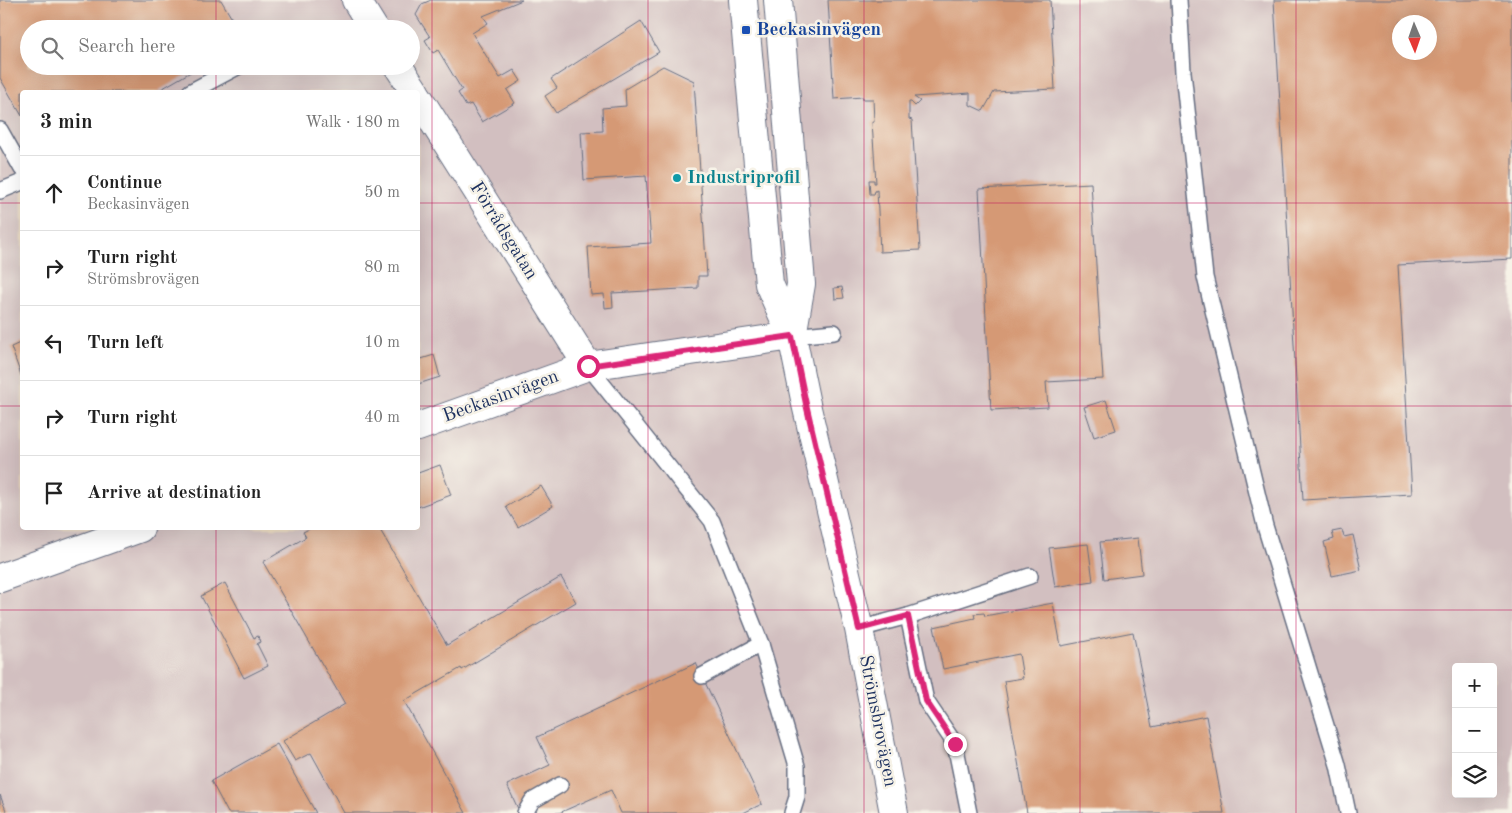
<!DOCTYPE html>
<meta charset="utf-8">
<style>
:root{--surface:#fff;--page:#f6f6f6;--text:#222;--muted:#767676;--line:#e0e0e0}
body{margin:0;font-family:"Old Standard TT",serif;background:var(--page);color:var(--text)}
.controls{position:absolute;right:15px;bottom:15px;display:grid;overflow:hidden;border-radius:5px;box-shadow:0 5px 20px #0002}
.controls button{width:45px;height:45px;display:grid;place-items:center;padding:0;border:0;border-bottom:1px solid var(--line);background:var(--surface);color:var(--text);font:25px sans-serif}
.compass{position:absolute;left:1392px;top:15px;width:45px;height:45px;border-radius:50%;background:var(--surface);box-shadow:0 5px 20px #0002;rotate:178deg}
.stop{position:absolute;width:15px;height:15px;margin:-11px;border:4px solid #db2777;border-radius:50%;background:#fff}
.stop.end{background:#db2777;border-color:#fff;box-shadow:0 1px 5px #0008}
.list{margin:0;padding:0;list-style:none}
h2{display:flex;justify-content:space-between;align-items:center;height:65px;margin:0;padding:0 20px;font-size:21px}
h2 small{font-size:16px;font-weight:400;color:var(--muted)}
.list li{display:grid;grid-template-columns:32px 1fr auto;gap:15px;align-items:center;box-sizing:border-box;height:75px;padding:0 20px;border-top:1px solid var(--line)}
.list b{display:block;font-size:19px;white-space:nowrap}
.list p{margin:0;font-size:16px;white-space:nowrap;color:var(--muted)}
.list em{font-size:16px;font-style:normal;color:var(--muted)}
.icon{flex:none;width:28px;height:28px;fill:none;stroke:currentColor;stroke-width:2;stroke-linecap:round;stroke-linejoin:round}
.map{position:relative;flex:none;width:1512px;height:813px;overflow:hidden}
.search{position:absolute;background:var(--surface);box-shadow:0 5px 20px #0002;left:20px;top:20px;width:400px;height:55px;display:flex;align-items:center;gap:12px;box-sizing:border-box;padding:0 18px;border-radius:28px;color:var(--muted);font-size:19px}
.panel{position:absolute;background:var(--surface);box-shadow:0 5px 20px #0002;left:20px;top:90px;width:400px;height:440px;border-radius:5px}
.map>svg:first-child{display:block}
</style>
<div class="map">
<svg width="1512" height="813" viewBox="0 0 1512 813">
<rect width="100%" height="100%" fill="#f7f3e8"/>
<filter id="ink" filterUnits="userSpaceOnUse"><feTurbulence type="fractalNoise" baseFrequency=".02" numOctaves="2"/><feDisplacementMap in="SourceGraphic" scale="10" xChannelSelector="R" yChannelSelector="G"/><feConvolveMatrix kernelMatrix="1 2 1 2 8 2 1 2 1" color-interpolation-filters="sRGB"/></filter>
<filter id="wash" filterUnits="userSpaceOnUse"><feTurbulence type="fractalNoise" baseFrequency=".0096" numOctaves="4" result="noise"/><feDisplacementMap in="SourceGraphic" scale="20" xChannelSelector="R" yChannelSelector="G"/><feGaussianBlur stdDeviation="1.12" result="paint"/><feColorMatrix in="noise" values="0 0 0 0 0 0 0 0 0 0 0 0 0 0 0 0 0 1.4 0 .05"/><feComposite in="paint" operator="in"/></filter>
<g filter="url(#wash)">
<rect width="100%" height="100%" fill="#f1dfc0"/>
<path fill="#d2bfc0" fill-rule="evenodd" d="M0 0H1512V813H0ZM1400 22H1430V52H1400ZM29 29H411V66H29ZM22 92H418V528H22ZM1456 667H1493V794H1456Z"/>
<g id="blocks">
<g fill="#d59974" fill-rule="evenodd">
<path d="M0 0H221L238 29H29V66H201L156 92H22V116L0 78Z"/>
<path d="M431 0H522L483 16 488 23 472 33 500 78 514 70 521 81 507 90 515 103 482 122 471 104 466 106 458 93 462 90 438 50 433 53 425 40 430 37 416 15 422 4Z"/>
<path d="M828 0H1050L1055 89 994 92 983 111 970 105V93L914 97 920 101 915 106 911 102H909V119L912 120 920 250 880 252 877 190 875 191 874 194H870L869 180H874V183H876L872 122H874L873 99H863V97L834 99Z"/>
<path d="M1274 0H1512V259L1398 265 1412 494 1303 500ZM1400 22H1430V52H1400Z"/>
<path d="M641 21 659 52 556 113 545 96 557 88 551 79Z"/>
<path d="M663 66 694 81 707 276H698V288L612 293 613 307 605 308 604 294 591 295 588 247 651 243 646 176 584 180 581 132 603 131 602 108 626 106 625 89Z"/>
<path d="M1091 183 1103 379 1046 382 1048 407 991 410 979 189Z"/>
<path d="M842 287 844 298 835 299 834 288Z"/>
<path d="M22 342V378L11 347Z"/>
<path d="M434 355 440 377 418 384V360Z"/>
<path d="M1106 400 1116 430 1094 437 1084 407Z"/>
<path d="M440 465 451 495 418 507V473Z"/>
<path d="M541 486 553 506 518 527 506 507Z"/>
<path d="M311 528H379L447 645 561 577 576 602 462 670 461 668 404 701 466 813H344L311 753 295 761 283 741 345 704 263 562 306 537 303 532Z"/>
<path d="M1342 530 1344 537 1353 535 1361 570 1332 576 1324 542 1334 539 1332 532Z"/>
<path d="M1138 538 1142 574 1104 579 1100 542Z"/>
<path d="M1088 544 1093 581 1055 587 1049 548Z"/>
<path d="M225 583 254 638 258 636 260 642 257 644 268 666 244 678 201 596Z"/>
<path d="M1053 603 1061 646 1133 632 1152 727 1206 716 1224 813H1027L1004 681 1023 678 1019 654 943 669 934 627 975 618 974 614 984 613 985 616Z"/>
<path d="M696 663 762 804 743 813H621L611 790 559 813H520L507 785 550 765 537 737Z"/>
<path d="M277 744 316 813H228L211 781Z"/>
<path d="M0 795 7 813H0Z"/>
</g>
</g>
</g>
<g filter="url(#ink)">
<use href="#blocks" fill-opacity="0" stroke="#666d80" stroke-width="1"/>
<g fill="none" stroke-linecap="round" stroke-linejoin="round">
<g stroke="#666d80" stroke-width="18">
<g id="service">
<path d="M1179 0 1183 72 1205 277 1265 526 1338 765 1348 813"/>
<path d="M190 92 239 66"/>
<path d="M0 130 22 169"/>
<path d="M0 191 22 182"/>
<path d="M792 336 834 332"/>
<path d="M588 366 712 521 761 644 797 766V797L792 813"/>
<path d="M908 616 926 701 955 744 969 813"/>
<path d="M859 629 908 616 1030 576"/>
<path d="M702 676 761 644"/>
<path d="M525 813 532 801 560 785"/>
</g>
</g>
<g stroke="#666d80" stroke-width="30">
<g id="minor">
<path d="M356 0 374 29"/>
<path d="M398 66 415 92"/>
<path d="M418 97 588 366"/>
<path d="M418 427 588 366 792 336"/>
<path d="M0 578 140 528"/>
</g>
</g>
<g stroke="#666d80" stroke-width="30">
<g id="secondary">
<path d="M743 0 769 284 792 336 806 404 859 629 894 813"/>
<path d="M778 0 801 284 792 336"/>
</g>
</g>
<use href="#service" stroke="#fff" stroke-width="15"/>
<use href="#minor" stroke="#fff" stroke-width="28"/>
<use href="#secondary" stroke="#fff" stroke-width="28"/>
</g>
</g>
<g fill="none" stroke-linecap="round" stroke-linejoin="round" filter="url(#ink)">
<path stroke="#db2777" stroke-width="6" d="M588 366 792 336 806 404 859 629 908 616 926 701 955 744"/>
</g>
<path fill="none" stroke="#c2185b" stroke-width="1" stroke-opacity="0.55" d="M216 0V29M432 0V813M648 0V813M864 0V813M1080 0V813M1296 0V813M216 66V92M0 203H22M418 203H1512M0 406H22M418 406H1512M216 528V813M0 610H1512"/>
<rect fill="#1a4fb4" stroke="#f7f3e8" stroke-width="2" x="741" y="25" width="10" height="10" rx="2.5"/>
<circle fill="#0f9aa8" stroke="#f7f3e8" stroke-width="2" cx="677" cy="178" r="5"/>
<g text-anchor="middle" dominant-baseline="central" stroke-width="5" stroke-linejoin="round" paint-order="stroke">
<g font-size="19" font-weight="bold" fill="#164399" stroke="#f7f3e8" text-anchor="start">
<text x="756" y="30">Beckasinvägen</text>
</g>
<g font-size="19" font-weight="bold" fill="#0d838f" stroke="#f7f3e8" text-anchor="start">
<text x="687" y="178">Industriprofil</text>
</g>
<g font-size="19" fill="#1b2f5e" stroke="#f7f3e8">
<text transform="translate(503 231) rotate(58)">Förrådsgatan</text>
<text transform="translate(501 397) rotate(-20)">Beckasinvägen</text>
<text transform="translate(877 721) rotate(79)">Strömsbrovägen</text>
</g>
</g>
</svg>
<div class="controls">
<button>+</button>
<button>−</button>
<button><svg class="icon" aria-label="layers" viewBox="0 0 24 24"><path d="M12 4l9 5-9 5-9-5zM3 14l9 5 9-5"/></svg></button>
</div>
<svg class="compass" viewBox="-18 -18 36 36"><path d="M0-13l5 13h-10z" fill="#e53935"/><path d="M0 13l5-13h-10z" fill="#767676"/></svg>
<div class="stop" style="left:588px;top:366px"></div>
<div class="stop end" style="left:955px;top:744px"></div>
<div class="search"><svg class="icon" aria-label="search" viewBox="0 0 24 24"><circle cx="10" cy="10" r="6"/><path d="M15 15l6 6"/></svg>Search here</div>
<section class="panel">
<h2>3 min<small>Walk · 180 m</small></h2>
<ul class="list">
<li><svg class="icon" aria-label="ahead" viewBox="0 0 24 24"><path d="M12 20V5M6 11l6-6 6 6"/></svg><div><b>Continue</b><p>Beckasinvägen</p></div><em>50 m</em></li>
<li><svg class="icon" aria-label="right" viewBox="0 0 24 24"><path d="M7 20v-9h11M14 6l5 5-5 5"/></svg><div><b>Turn right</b><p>Strömsbrovägen</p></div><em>80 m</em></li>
<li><svg class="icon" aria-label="left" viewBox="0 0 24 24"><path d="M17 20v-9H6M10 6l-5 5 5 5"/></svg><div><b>Turn left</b></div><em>10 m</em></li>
<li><svg class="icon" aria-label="right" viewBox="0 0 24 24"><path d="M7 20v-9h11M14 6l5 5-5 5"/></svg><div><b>Turn right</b></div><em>40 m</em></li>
<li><svg class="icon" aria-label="arrive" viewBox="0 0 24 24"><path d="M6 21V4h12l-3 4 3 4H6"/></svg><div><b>Arrive at destination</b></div></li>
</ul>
</section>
</div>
